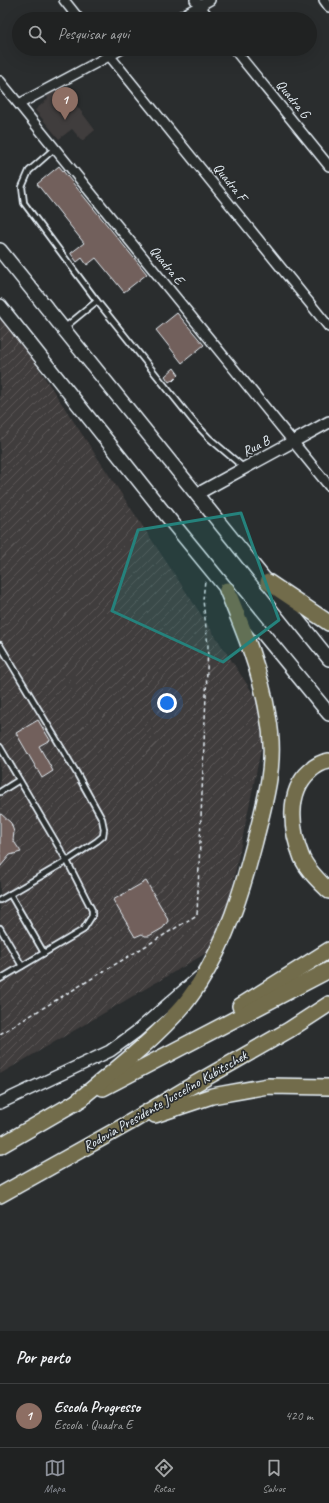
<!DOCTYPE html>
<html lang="pt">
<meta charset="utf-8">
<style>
:root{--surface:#202222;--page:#2d2f2f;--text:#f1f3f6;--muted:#a2a4a5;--line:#3d3f40;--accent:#8c9099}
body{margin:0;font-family:Caveat,sans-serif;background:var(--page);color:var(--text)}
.you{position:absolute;left:167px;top:703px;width:14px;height:14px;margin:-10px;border:3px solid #fff;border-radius:50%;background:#1a73e8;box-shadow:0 0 0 6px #1a73e833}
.badge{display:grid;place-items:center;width:26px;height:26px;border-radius:50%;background:var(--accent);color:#fff;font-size:13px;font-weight:700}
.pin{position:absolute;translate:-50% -33px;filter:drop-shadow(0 1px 2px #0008)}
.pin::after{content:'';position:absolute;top:21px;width:14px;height:12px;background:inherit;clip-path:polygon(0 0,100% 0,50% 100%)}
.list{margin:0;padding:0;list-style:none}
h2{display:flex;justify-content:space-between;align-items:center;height:52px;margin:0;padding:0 16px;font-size:17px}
h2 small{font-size:13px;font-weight:400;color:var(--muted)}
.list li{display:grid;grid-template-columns:26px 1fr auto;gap:12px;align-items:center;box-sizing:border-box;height:64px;padding:0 16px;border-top:1px solid var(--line)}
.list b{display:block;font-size:15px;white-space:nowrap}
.list p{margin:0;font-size:13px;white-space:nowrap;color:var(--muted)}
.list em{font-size:13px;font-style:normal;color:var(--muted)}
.icon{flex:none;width:22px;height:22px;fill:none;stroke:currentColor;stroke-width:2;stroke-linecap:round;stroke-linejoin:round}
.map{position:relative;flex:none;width:329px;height:1331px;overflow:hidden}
.search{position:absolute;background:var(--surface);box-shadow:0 4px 16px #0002;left:12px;right:12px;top:12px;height:44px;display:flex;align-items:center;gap:10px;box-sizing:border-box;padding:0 14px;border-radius:22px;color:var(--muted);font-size:15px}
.sheet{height:116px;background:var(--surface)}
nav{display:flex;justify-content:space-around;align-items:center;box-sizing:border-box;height:56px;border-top:1px solid var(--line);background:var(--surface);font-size:11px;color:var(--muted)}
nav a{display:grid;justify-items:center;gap:2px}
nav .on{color:var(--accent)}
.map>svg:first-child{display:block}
</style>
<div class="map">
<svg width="329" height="1331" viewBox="0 0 329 1331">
<defs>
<pattern id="industrial-furrows" width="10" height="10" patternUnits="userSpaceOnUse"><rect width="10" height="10" fill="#403c3c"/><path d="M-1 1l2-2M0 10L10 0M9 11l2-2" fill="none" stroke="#5c5959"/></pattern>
</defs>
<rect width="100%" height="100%" fill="#2a2d2e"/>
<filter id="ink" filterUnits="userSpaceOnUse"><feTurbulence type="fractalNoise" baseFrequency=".025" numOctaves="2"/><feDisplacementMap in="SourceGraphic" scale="8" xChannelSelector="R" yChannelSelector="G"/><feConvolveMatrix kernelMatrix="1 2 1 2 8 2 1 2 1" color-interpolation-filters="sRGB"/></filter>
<g filter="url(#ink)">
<path fill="#403c3c" d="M62 86 95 130 82 141 72 129 59 139 35 110 48 99 47 95Z"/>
<path fill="url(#industrial-furrows)" d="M0 310 268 716 220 945 0 1074Z"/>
<g fill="#72605c" stroke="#e8f1f8">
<path d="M59 166 147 274 124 292 96 258 87 265 82 258 77 262 71 254V253L84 243 37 184Z"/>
<path d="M177 313 204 345 182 363 156 330Z"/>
<path d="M174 368 179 375 173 381 172 380 169 382 165 376Z"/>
<path d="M38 720 50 740 39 746 53 771 42 778 16 733Z"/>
<path d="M0 813 11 823 14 832 13 840 21 852 10 855 0 867Z"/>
<path d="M146 881 167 917 168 921 163 928 149 936H145L142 934 135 937 113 900Z"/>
</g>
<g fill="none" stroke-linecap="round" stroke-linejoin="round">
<g stroke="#e8f1f8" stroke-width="8">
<g id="service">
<path d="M55 148 29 171 22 187 24 203 97 301 193 421 209 438 243 467"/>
<path d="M64 328 97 301"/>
<path d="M0 645 76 772 102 819 104 829 103 836 97 841 67 861 0 900"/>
<path d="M0 747 67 861 92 910V916L83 930 0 979"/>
<path d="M0 792 19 780"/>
<path d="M10 894 44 953"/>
<path d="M0 928 22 966"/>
</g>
</g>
<g stroke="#e8f1f8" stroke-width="12">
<g id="minor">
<path d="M64 0 79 19"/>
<path d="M195 0 210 19"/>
<path d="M324 0 329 7"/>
<path d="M176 19 210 0"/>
<path d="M104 49 329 327"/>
<path d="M234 49 329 166"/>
<path d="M0 81 329 486"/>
<path d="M19 104 122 49"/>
</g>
</g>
<g stroke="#e8f1f8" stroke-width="14">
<g id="tertiary">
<path d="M197 494 329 422"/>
<path d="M0 1103 110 1051 136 1032 199 977"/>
</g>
</g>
<g stroke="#e8f1f8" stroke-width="16">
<g id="secondary">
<path d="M0 250 329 659"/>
<path d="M0 306 166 515 329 714"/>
</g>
</g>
<g stroke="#e8f1f8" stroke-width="18">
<g id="trunk">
<path d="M268 582 329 623"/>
<path d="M329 761C322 762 315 766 310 771 286 792 291 831 302 858 308 871 319 881 329 891"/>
<path d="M240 1006 329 950"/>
<path d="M103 1088 329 970"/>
<path d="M75 1103C111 1073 152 1042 183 1006 189 999 194 991 199 984 227 940 242 891 255 841 260 821 266 800 269 779 272 759 272 736 268 716 261 672 244 631 227 590"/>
<path d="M155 1115 212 1096 268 1086 329 1087"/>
<path d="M0 1146 83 1098"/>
<path d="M0 1195 129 1123 186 1089 289 1030 329 1004"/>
</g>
</g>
<path stroke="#e8f1f8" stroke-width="1.5" stroke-dasharray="4 3" stroke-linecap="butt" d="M0 1034 197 915 208 646 203 600 205 580"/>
<use href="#service" stroke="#2a2d2e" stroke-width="4.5"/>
<use href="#minor" stroke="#2a2d2e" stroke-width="9"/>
<use href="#tertiary" stroke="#2a2d2e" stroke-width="11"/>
<use href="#secondary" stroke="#2a2d2e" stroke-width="13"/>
<use href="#trunk" stroke="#726c4b" stroke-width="15"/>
</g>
</g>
<path fill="#25827c" fill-opacity="0.2" stroke="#25827c" stroke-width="3" stroke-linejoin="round" d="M241 513 279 620 223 662 112 611 138 530Z"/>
<g text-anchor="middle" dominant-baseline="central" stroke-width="3.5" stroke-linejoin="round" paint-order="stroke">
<g font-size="14" fill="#e8f1f8" stroke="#2a2d2e">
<text transform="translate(293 99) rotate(51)">Quadra G</text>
<text transform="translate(230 182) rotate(51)">Quadra F</text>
<text transform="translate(167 265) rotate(51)">Quadra E</text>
<text transform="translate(256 446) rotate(-28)">Rua B</text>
<text transform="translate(165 1101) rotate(-30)">Rodovia Presidente Juscelino Kubitschek</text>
</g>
</g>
</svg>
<div class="you"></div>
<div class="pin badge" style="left:65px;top:120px;background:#8d6e63">1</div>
<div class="search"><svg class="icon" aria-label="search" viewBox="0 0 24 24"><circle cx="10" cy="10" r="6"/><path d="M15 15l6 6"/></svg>Pesquisar aqui</div>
</div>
<section class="sheet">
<h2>Por perto<small></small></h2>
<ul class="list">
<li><span class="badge" style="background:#8d6e63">1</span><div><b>Escola Progresso</b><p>Escola · Quadra E</p></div><em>420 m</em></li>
</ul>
</section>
<nav>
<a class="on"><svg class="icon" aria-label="map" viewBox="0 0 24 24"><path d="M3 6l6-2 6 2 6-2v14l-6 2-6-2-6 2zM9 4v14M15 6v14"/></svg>Mapa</a>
<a><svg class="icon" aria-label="directions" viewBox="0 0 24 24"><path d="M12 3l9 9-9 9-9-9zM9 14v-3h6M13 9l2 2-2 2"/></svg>Rotas</a>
<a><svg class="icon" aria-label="saved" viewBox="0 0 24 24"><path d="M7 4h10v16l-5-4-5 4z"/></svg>Salvos</a>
</nav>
